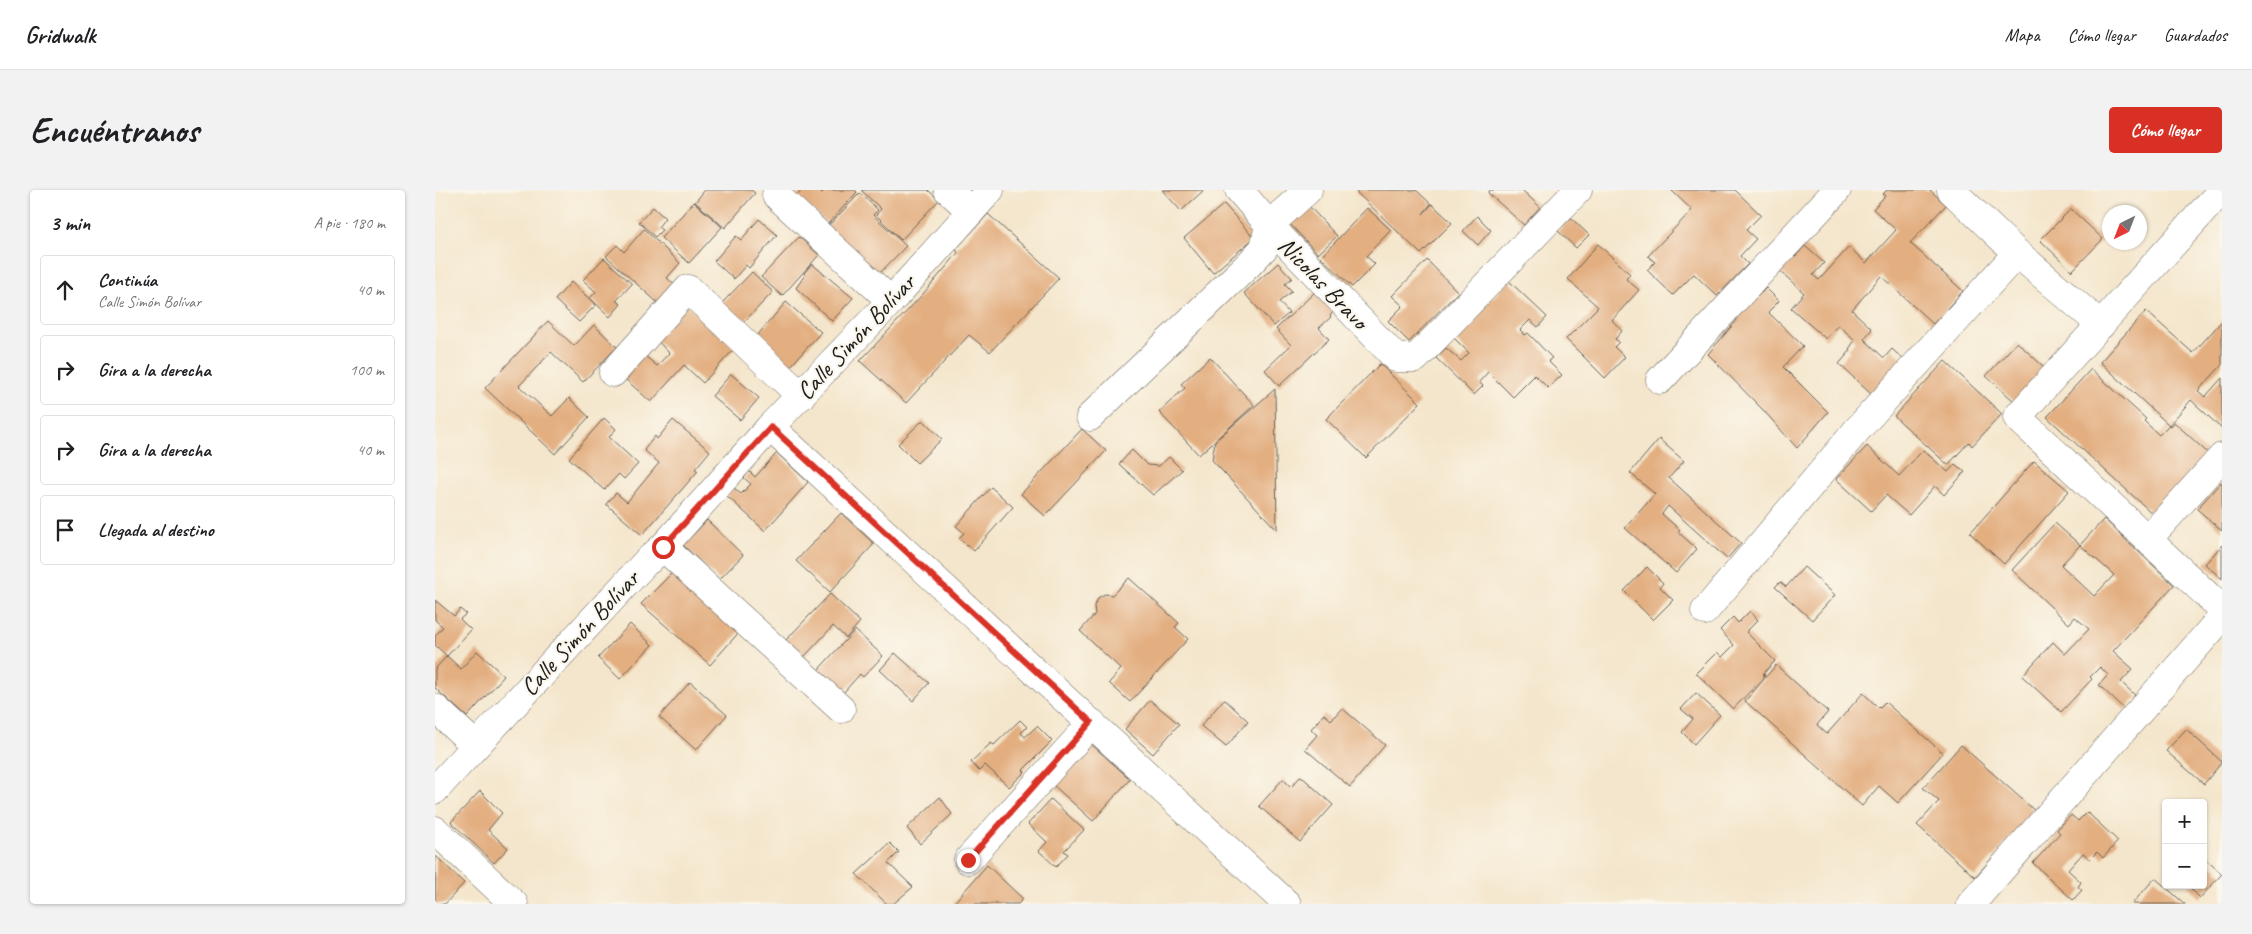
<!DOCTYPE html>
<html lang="es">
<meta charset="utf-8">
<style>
:root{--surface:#fff;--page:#f2f2f2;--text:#202124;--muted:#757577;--line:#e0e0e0;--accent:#d93025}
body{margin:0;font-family:Caveat,sans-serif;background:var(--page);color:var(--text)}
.controls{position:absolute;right:15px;bottom:15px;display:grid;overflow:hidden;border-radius:5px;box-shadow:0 1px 4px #0004}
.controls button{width:45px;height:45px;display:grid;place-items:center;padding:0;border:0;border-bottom:1px solid var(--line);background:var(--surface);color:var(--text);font:25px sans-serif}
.compass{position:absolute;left:1667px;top:15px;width:45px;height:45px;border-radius:50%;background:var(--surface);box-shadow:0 1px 4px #0004;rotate:222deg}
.stop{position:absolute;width:15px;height:15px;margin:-11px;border:4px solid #d93025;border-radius:50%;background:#fff}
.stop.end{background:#d93025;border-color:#fff;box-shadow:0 1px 5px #0008}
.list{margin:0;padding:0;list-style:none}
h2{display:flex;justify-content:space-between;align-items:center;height:65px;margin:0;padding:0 20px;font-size:21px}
h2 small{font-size:16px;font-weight:400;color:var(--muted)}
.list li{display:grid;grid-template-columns:32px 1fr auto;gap:15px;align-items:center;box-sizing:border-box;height:70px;margin:0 10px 10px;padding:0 10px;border:1px solid var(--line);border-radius:5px}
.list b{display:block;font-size:19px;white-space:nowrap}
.list p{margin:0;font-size:16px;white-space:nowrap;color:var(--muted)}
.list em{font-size:16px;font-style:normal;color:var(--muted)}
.icon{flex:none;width:28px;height:28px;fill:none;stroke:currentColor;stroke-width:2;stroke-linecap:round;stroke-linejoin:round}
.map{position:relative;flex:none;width:1787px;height:714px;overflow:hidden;border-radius:5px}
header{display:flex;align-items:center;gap:30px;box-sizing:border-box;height:70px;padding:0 25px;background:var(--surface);border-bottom:1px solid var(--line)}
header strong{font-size:24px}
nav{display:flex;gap:28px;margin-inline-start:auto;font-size:18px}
.intro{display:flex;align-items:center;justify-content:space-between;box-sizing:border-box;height:120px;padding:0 30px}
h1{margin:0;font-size:35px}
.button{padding:12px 22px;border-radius:5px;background:var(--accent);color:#fff;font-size:18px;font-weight:700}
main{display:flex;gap:30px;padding:0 30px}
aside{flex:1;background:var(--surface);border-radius:5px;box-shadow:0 1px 4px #0004}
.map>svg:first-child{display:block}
</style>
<header>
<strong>Gridwalk</strong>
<nav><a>Mapa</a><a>Cómo llegar</a><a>Guardados</a></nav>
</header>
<div class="intro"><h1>Encuéntranos</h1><a class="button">Cómo llegar</a></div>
<main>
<aside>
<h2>3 min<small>A pie · 180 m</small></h2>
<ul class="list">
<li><svg class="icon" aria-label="ahead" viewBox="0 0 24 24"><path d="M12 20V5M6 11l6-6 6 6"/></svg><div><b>Continúa</b><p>Calle Simón Bolívar</p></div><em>40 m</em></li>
<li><svg class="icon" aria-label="right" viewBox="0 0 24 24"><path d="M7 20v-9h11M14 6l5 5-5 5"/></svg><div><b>Gira a la derecha</b></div><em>100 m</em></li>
<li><svg class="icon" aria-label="right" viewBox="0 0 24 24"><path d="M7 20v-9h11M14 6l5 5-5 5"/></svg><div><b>Gira a la derecha</b></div><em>40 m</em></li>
<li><svg class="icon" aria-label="arrive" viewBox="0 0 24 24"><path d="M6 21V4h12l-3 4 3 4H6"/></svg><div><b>Llegada al destino</b></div></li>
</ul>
</aside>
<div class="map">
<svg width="1787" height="714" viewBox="0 0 1787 714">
<rect width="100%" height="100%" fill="#fbf7ec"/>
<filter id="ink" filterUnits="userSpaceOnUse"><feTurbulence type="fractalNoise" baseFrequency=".02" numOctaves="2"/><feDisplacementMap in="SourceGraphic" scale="10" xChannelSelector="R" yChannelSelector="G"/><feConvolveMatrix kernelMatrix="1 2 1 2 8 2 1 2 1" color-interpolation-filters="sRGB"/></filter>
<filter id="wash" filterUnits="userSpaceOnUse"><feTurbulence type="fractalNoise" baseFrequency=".0096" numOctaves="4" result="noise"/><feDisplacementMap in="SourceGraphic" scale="20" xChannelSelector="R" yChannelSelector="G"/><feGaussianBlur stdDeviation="1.12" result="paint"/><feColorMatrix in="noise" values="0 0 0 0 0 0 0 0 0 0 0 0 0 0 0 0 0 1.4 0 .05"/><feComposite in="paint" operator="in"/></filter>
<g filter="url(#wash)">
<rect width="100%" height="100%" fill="#f4e6cc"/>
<g id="blocks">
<g fill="#e3af81">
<path d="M270 0H316L320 3 290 38 260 12Z"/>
<path d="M367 0H384L387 3 390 0H420L422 2 393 34 362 6Z"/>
<path d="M426 0H493L504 10 466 50 441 25 446 19Z"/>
<path d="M727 0H769L746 21Z"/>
<path d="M919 0H981L996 14 988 24 997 14 1017 33 986 64Z"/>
<path d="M1055 0H1087L1105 17 1089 35 1053 3Z"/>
<path d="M1236 0H1300L1326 25 1311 40 1321 49 1305 66 1313 74 1282 106 1259 84 1238 105 1212 80 1220 72 1213 66 1257 20Z"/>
<path d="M1452 0H1495L1511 15 1475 53 1528 101 1498 134 1446 86 1417 120 1437 139 1429 149 1449 168 1457 159 1469 170 1438 206 1404 174 1415 161 1414 159 1420 150 1403 135 1391 149 1356 118 1369 103 1344 80 1358 65 1360 67 1370 56 1389 73 1378 85 1384 90 1414 57 1431 73 1461 40 1438 19 1450 6 1448 4Z"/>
<path d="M425 3 443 20 438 25 471 56 443 85 392 37Z"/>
<path d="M259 12 287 37 254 73 226 48Z"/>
<path d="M789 14 819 48 778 83 749 48Z"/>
<path d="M873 15 902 46 883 64 854 33Z"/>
<path d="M218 17 230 28 223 37 227 40 220 47 204 32Z"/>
<path d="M932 18 956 40 931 66 940 74 917 97 886 67Z"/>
<path d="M1636 19 1668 49 1637 81 1605 50Z"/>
<path d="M553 24 624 88 555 162 534 145 471 213 425 171 488 104 523 63 521 59Z"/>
<path d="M1042 26 1056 40 1043 55 1028 41Z"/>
<path d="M1136 28 1154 45 1141 58 1123 41Z"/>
<path d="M324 29 342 45 314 78 311 75 299 89 279 71 301 46 306 50Z"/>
<path d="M209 39 245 73 232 88 240 95 224 114 171 66 182 55 189 62Z"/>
<path d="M364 47 384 65 347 106 326 87Z"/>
<path d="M1163 54 1195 84 1191 89 1204 100 1177 130 1187 141 1180 149 1184 152 1179 157 1190 167 1170 188 1131 149 1163 117 1133 89Z"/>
<path d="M169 68 197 94 181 111 186 114 175 127 155 108 161 102 148 90Z"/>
<path d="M992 70 1023 102 974 152 953 131 968 116 957 106Z"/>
<path d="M843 73 857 88 850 94 857 101 844 112 854 123 839 136 809 103Z"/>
<path d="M377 74 418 108 397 131 361 98 370 85 369 83Z"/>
<path d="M317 82 338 102 306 135 285 115Z"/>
<path d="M1074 91 1112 127 1103 137 1095 130 1085 140 1090 145 1093 143 1117 168 1113 171 1127 185 1113 198 1100 185 1078 207 1053 182 1044 192 1048 196 1039 205 1001 168 1011 158 1026 171 1034 163 1019 148Z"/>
<path d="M136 92 161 115 144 132 120 110Z"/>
<path d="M1331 98 1344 111 1333 122 1368 156 1348 177 1393 222 1362 258 1329 221 1273 164 1302 130 1300 126 1318 107 1320 109Z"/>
<path d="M882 100 898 122 895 126 896 127 884 138 894 149 844 196 830 180 856 155 841 139Z"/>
<path d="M351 112 386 142 354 178 320 148Z"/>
<path d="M253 115 300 158 268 193 249 175 216 212 188 187 208 164 222 176 234 163 221 149Z"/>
<path d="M1711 121 1758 163 1787 131V175L1763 201 1770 207 1787 188V239L1756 210 1734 235 1735 236 1739 232 1776 266 1720 326 1612 227 1656 179 1711 229 1709 231 1724 245 1734 235 1665 172Z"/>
<path d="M113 131 139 156 159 135 182 157 148 192 116 162 84 196 117 226 134 208 154 227 120 264 50 198Z"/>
<path d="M1582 152 1610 178 1580 212 1551 186Z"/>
<path d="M775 167 819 215 764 265 724 222 750 198 746 194Z"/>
<path d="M1510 171 1567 224 1537 256 1534 252 1513 275 1459 226Z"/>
<path d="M945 174 985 213 931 268 891 229Z"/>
<path d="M296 184 324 208 305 230 277 206Z"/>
<path d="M840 199 842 340 777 270 780 251Z"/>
<path d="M169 228 181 239 174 247 203 274 189 289 184 284 169 300 134 268Z"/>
<path d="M238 230 275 261 260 279 263 281 207 345 171 314 181 303 192 312 224 273 209 260 220 246 222 249Z"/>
<path d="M488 230 507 249 482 273 463 254Z"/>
<path d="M647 239 671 261 610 326 586 304Z"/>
<path d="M1224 249 1249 271 1234 288 1306 353 1292 369 1233 316 1227 324 1245 340 1243 342 1262 359 1241 383 1190 338 1220 304 1195 283Z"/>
<path d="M1432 256 1464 286 1488 260 1513 282 1520 274 1530 282 1509 305 1500 296 1474 325 1451 305 1436 321 1401 289Z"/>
<path d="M697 260 712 275 724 276 734 267 747 280 718 305 684 274Z"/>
<path d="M342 263 373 292 330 341 292 306 299 298 306 304 316 294 309 288 314 281 320 287Z"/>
<path d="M1599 271 1634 301 1569 374 1535 343Z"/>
<path d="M1786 292 1787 294V341L1762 319Z"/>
<path d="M556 297 578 317 539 361 524 348 529 343 521 336Z"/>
<path d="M406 323 439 354 395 402 361 371Z"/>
<path d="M1669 329 1739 395 1678 461 1698 479 1686 492 1702 507 1690 520 1664 495 1673 485 1665 477 1655 487 1657 489 1626 522 1587 486 1618 452 1630 464 1654 439 1640 427 1634 434 1577 380 1620 333 1645 355 1626 375 1659 406 1679 385 1645 355Z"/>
<path d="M272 330 308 365 284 390 248 355Z"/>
<path d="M1787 355V389L1770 374Z"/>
<path d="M1212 377 1228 393 1225 397 1238 410 1218 430 1189 401Z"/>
<path d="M1369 377 1400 405 1377 430 1340 397 1345 392 1351 397Z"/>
<path d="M241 379 306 440 275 475 206 414Z"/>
<path d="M694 388 744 433 740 437 753 449 695 512 674 493 686 479 645 441 660 424 659 416 664 407 670 404 677 405Z"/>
<path d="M395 404 425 432 411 448 398 436 369 467 351 450Z"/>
<path d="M0 410 19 426 25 419 31 424 25 429 36 440 12 466 0 455V446L8 437 0 430Z"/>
<path d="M1315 421 1323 430 1311 442 1340 471 1328 484 1330 486 1298 519 1261 483 1282 462 1287 467 1299 455 1285 440 1298 427 1303 433Z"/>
<path d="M195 434 217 455 185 489 163 468Z"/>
<path d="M420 440 448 466 428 487 425 484 408 503 383 480Z"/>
<path d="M42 461 69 486 32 527 0 498V479L12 466 26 479Z"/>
<path d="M460 463 494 493 478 511 445 480Z"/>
<path d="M1341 475 1393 522 1382 535 1392 544 1428 503 1444 518 1450 512 1508 563 1463 613 1444 596 1427 616 1310 511Z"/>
<path d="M255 492 292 525 261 560 224 527Z"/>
<path d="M1261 503 1285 525 1259 554 1247 542 1258 529 1246 519Z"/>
<path d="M789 509 813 531 791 557 766 536Z"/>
<path d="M715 510 744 534 718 564 690 539Z"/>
<path d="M907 518 950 555 915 597 870 559 882 545 876 539 889 524 896 530Z"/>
<path d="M585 530 592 537 586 543 590 547 602 536 617 551 588 580 590 582 574 597 550 575 544 581 536 572 556 553 559 555Z"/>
<path d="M1751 539 1787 572 1769 594 1731 561Z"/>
<path d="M655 553 695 589 658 631 616 593Z"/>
<path d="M1526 555 1600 621 1540 687 1482 635 1504 611 1488 598Z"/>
<path d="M866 586 898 615 865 652 824 616 848 589 856 597Z"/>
<path d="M45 601 67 623 53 640 73 658 59 673 16 632Z"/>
<path d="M505 607 517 624 485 654 472 638Z"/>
<path d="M616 609 649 640 629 661 633 664 621 677 604 661 612 652 593 634Z"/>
<path d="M1652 622 1683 651 1668 668 1662 662 1655 669 1648 663 1633 680 1646 692 1643 697 1647 700 1638 710 1598 673 1625 643 1622 640 1636 625 1643 631Z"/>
<path d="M455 653 464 662 453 673 478 697 458 714H452L421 684Z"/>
<path d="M1 666 29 693 10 714H0Z"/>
<path d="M1768 667 1787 684 1765 708 1752 695H1768Z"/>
<path d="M552 675 588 709 583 714H518Z"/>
<path d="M1720 688 1750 714H1697Z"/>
</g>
</g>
</g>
<g filter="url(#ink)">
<use href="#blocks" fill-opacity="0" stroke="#68635a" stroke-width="1"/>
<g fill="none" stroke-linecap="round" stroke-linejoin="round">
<g stroke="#68635a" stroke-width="29">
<g id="minor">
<path d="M513 0 536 21"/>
<path d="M804 0 834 35 961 168H981L1143 0"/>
<path d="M1516 0 1582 63 1666 135"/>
<path d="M1787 0 1582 227 1787 419"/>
<path d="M341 5 456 111"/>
<path d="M178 183 253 99 366 206"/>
<path d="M1225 190 1402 0"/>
<path d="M655 227 813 75 829 58 834 35 873 0"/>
<path d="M335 237 852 714"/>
<path d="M1713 349 1787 267"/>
<path d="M214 370 228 357 406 519"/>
<path d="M1270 421 1422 240 1582 63"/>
<path d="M0 518 40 555"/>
<path d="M0 600 211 372 228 357 335 237 456 111 555 0"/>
<path d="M0 640 79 714"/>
<path d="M533 670 657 533"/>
<path d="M1536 714 1787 427"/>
</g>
</g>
<use href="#minor" stroke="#fff" stroke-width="28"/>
</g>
</g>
<g fill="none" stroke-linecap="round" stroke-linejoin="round" filter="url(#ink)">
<path stroke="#d93025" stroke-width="6" d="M228 357 336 237 656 532 533 670"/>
</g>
<g text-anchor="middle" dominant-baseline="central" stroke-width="4.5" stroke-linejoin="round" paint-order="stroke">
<g font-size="25" fill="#1c1c1c" stroke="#fbf7ec">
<text transform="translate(888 93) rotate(46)">Nicolas Bravo</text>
<text transform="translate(421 147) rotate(-47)">Calle Simón Bolívar</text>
<text transform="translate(145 443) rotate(-47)">Calle Simón Bolívar</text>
</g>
</g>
</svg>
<div class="controls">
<button>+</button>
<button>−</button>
</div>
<svg class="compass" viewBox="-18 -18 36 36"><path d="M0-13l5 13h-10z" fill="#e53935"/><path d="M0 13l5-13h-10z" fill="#757577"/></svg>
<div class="stop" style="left:228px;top:357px"></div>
<div class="stop end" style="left:533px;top:670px"></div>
</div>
</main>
